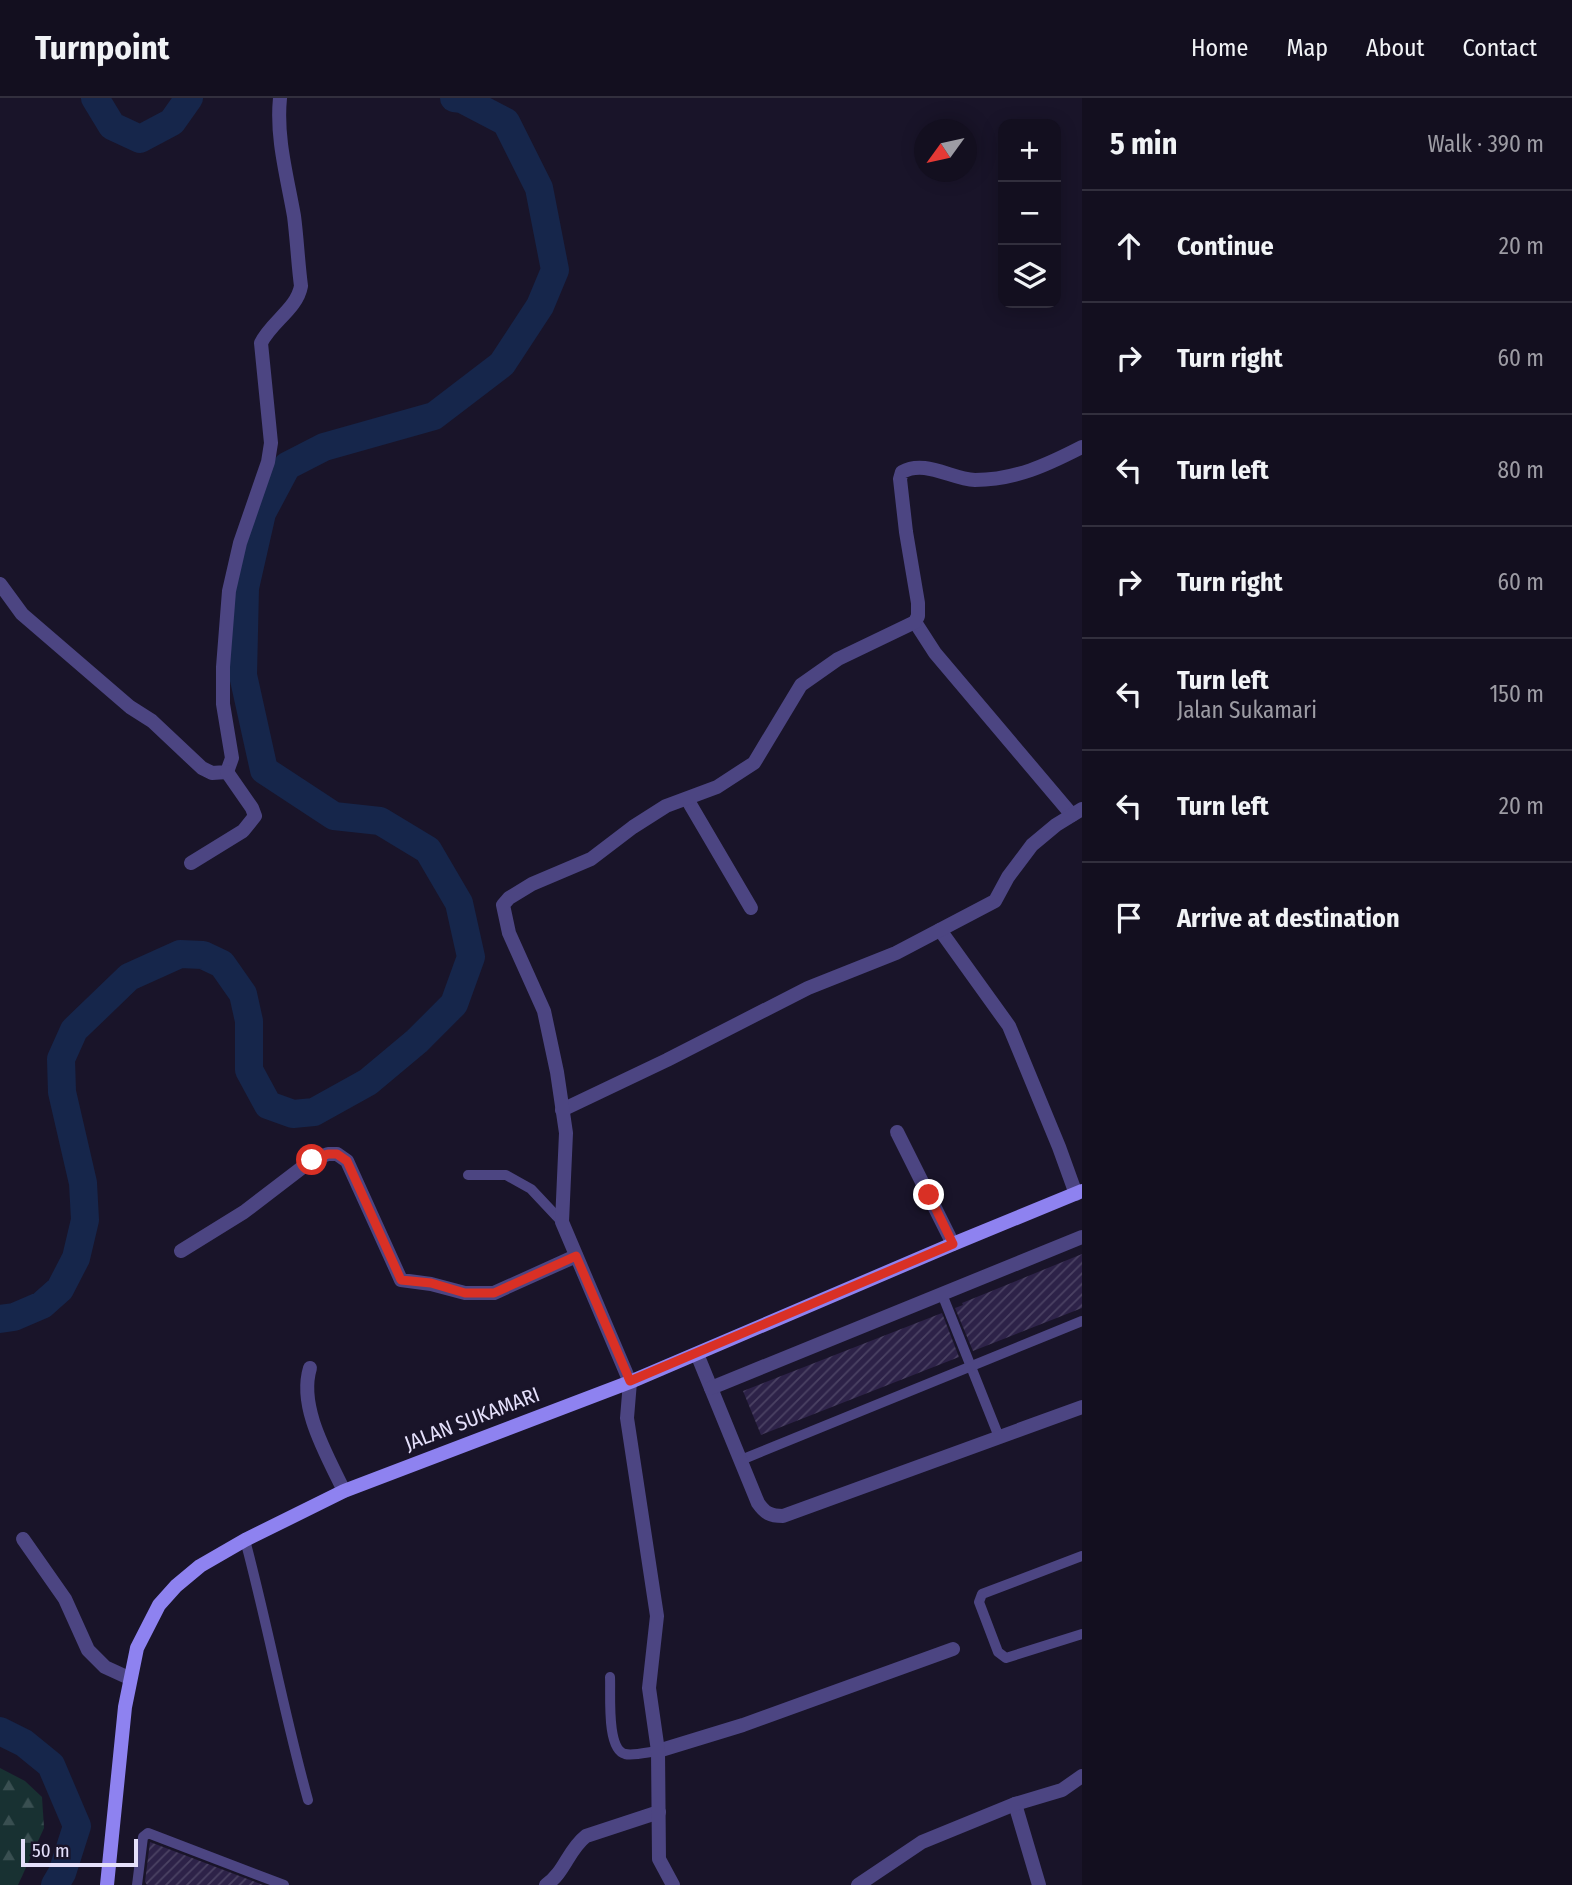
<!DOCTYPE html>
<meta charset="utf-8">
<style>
:root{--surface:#130f1f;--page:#1c1828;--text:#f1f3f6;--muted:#9d9ca4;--line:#322f3d}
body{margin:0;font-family:"Fira Sans Condensed",sans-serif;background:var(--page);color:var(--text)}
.controls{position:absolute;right:21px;top:21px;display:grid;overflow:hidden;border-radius:14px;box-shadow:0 4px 18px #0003}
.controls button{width:63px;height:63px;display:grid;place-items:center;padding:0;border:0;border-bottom:2px solid var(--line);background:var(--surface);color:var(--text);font:35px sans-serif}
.compass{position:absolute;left:914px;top:21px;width:63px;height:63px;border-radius:50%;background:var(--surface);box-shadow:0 4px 18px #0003;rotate:237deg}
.scale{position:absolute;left:21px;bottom:18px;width:117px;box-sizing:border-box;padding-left:7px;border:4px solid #e5e0fb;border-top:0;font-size:19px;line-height:24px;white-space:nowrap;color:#e5e0fb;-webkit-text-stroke:5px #191429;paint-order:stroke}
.stop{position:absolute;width:21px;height:21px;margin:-16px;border:5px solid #d93025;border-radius:50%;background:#fff}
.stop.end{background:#d93025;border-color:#fff;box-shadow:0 2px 7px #0008}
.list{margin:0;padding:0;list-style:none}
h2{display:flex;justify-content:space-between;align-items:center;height:91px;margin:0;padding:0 28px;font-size:30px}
h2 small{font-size:23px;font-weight:400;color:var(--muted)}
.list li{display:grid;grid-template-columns:46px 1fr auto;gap:21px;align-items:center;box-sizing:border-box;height:112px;padding:0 28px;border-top:2px solid var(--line)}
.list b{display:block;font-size:26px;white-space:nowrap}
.list p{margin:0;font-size:23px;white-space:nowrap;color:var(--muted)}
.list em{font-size:23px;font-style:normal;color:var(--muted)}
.icon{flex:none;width:38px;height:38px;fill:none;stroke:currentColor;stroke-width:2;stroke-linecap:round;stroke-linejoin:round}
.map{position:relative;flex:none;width:1082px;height:1787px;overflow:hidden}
header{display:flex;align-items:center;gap:42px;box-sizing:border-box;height:98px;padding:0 35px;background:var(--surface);border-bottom:2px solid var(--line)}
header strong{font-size:33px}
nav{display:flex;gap:38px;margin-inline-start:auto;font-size:24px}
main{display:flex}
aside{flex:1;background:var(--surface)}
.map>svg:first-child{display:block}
</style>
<header>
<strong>Turnpoint</strong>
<nav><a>Home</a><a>Map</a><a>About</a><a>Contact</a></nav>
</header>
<main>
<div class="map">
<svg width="1082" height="1787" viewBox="0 0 1082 1787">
<defs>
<pattern id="forest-firs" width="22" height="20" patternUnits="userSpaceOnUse" patternTransform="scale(1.75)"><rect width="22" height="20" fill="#183132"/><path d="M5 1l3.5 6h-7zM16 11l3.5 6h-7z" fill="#394f51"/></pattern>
<pattern id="building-hatch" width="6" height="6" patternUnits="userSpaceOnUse" patternTransform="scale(1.75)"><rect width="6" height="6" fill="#2d2248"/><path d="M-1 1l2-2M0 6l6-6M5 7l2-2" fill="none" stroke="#4b4263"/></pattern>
</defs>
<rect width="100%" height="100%" fill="#191429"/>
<path fill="url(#forest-firs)" d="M0 1670 25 1683 42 1699 44 1730 18 1787H0Z"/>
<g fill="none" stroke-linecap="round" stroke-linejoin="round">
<g stroke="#16264b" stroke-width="28">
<path d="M95 0 112 28 140 41 172 24 189 0"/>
<path d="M0 1221 14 1219 42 1207 60 1191 76 1160 85 1122 83 1085 62 994 61 961 74 932 129 879 180 856 203 857 222 866 243 896 249 923V972L268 1007 293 1016 314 1014 368 984 417 943 454 906 471 859 459 805 428 752 380 723 334 718 264 672 243 577 245 490 262 415 287 368 324 349 434 318 502 266 540 208 555 172 539 90 506 24 462 1 454 0"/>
<path d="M0 1633 24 1645 51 1667 77 1728 62 1775 55 1787"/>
</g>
</g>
<g fill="url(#building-hatch)">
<path d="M1082 1156V1210L973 1253 955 1210 963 1207 962 1205Z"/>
<path d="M942 1215 959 1259 761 1337 743 1293Z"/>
<path d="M150 1744 263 1787H147L145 1784Z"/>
</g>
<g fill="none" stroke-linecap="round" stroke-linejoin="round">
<g stroke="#4c4582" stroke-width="10">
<path d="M468 1077H506L531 1091 562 1124"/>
<path d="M942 1196 999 1339"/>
<path d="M741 1362 1082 1223"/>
<path d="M245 1442C268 1528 284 1616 308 1702"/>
<path d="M1082 1458 982 1496 979 1504 998 1554 1006 1560 1082 1536"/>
<path d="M610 1579C611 1595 606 1651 625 1656 634 1658 648 1654 658 1653"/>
<path d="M137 1787 143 1739 148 1735 284 1787"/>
</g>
<g stroke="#4c4582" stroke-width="14">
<path d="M0 486 22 516 130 609 152 623 202 670 212 675 227 674 232 660 223 606V569L229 493 240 445 268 364 271 345 261 245C271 224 297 211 301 188 298 165 297 141 294 118 287 78 276 40 280 0"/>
<path d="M915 524 935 555 1072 717"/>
<path d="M687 701 751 810"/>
<path d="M191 765 243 733 255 718 252 710 227 674"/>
<path d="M940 832 1009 928 1059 1049 1076 1096"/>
<path d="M562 1012 667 962 808 890 896 855 995 803 1008 779 1032 747 1056 727 1082 711"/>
<path d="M897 1034 953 1146"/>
<path d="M181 1153 244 1114 312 1062 328 1056H337L347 1063 401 1182 431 1186 465 1195H494L576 1158"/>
<path d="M697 1256 758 1405C765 1415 770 1418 783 1418L1082 1309"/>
<path d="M310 1270C298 1309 327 1357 344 1393"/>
<path d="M711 1290 1082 1139"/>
<path d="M23 1441 65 1501 88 1552 105 1569 129 1580"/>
<path d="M658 1653 743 1627 953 1551"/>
<path d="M1015 1706 1039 1787"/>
<path d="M546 1787C565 1774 568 1752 586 1738L659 1714"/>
<path d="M673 1787 659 1761 658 1653 649 1590 657 1518 627 1320 630 1284 562 1124 566 1035 557 974 544 913 509 835 503 807 509 800 532 786 591 761 633 729 666 708 717 689 754 665 801 587 838 561 915 524 918 518V505L906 434 900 381 902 374C925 361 951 381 975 382 1015 382 1047 367 1082 349"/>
<path d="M858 1787 922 1744 1015 1706 1062 1692 1082 1678"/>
</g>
<path stroke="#8e82f0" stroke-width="14" d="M107 1787 125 1609 137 1550 159 1507 176 1488 200 1468 245 1442 344 1393 630 1284 953 1146 1082 1093"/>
</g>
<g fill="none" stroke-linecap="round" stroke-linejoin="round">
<path stroke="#d93025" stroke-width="9" d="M312 1062 328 1056H337L347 1063 401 1182 431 1185 465 1195H494L576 1158 630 1283 953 1146 929 1097"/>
</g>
<g text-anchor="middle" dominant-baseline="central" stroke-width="5" stroke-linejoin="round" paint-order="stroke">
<g font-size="21" fill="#e5e0fb" stroke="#191429">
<text transform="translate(472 1321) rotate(-21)">JALAN SUKAMARI</text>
</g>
</g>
</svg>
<div class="controls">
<button>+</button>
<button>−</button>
<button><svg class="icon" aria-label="layers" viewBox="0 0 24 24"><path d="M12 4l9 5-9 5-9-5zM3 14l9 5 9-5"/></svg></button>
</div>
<svg class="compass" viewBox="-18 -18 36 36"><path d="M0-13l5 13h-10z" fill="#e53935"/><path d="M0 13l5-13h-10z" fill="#9d9ca4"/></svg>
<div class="scale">50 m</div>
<div class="stop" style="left:312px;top:1062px"></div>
<div class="stop end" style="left:929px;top:1097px"></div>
</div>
<aside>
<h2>5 min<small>Walk · 390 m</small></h2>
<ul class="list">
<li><svg class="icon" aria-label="ahead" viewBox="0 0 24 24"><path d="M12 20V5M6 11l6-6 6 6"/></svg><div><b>Continue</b></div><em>20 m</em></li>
<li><svg class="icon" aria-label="right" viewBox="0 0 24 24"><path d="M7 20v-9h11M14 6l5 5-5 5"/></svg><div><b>Turn right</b></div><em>60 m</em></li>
<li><svg class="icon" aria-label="left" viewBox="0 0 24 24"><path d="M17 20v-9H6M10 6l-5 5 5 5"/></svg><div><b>Turn left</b></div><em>80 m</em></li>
<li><svg class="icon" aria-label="right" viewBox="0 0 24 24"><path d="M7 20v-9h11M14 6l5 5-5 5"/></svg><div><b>Turn right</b></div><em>60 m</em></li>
<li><svg class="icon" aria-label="left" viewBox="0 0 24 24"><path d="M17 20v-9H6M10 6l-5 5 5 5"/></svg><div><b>Turn left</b><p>Jalan Sukamari</p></div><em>150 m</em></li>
<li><svg class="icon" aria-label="left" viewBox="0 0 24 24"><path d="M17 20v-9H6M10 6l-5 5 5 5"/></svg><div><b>Turn left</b></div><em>20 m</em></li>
<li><svg class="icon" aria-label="arrive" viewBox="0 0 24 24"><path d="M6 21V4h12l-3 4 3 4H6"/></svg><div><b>Arrive at destination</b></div></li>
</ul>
</aside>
</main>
